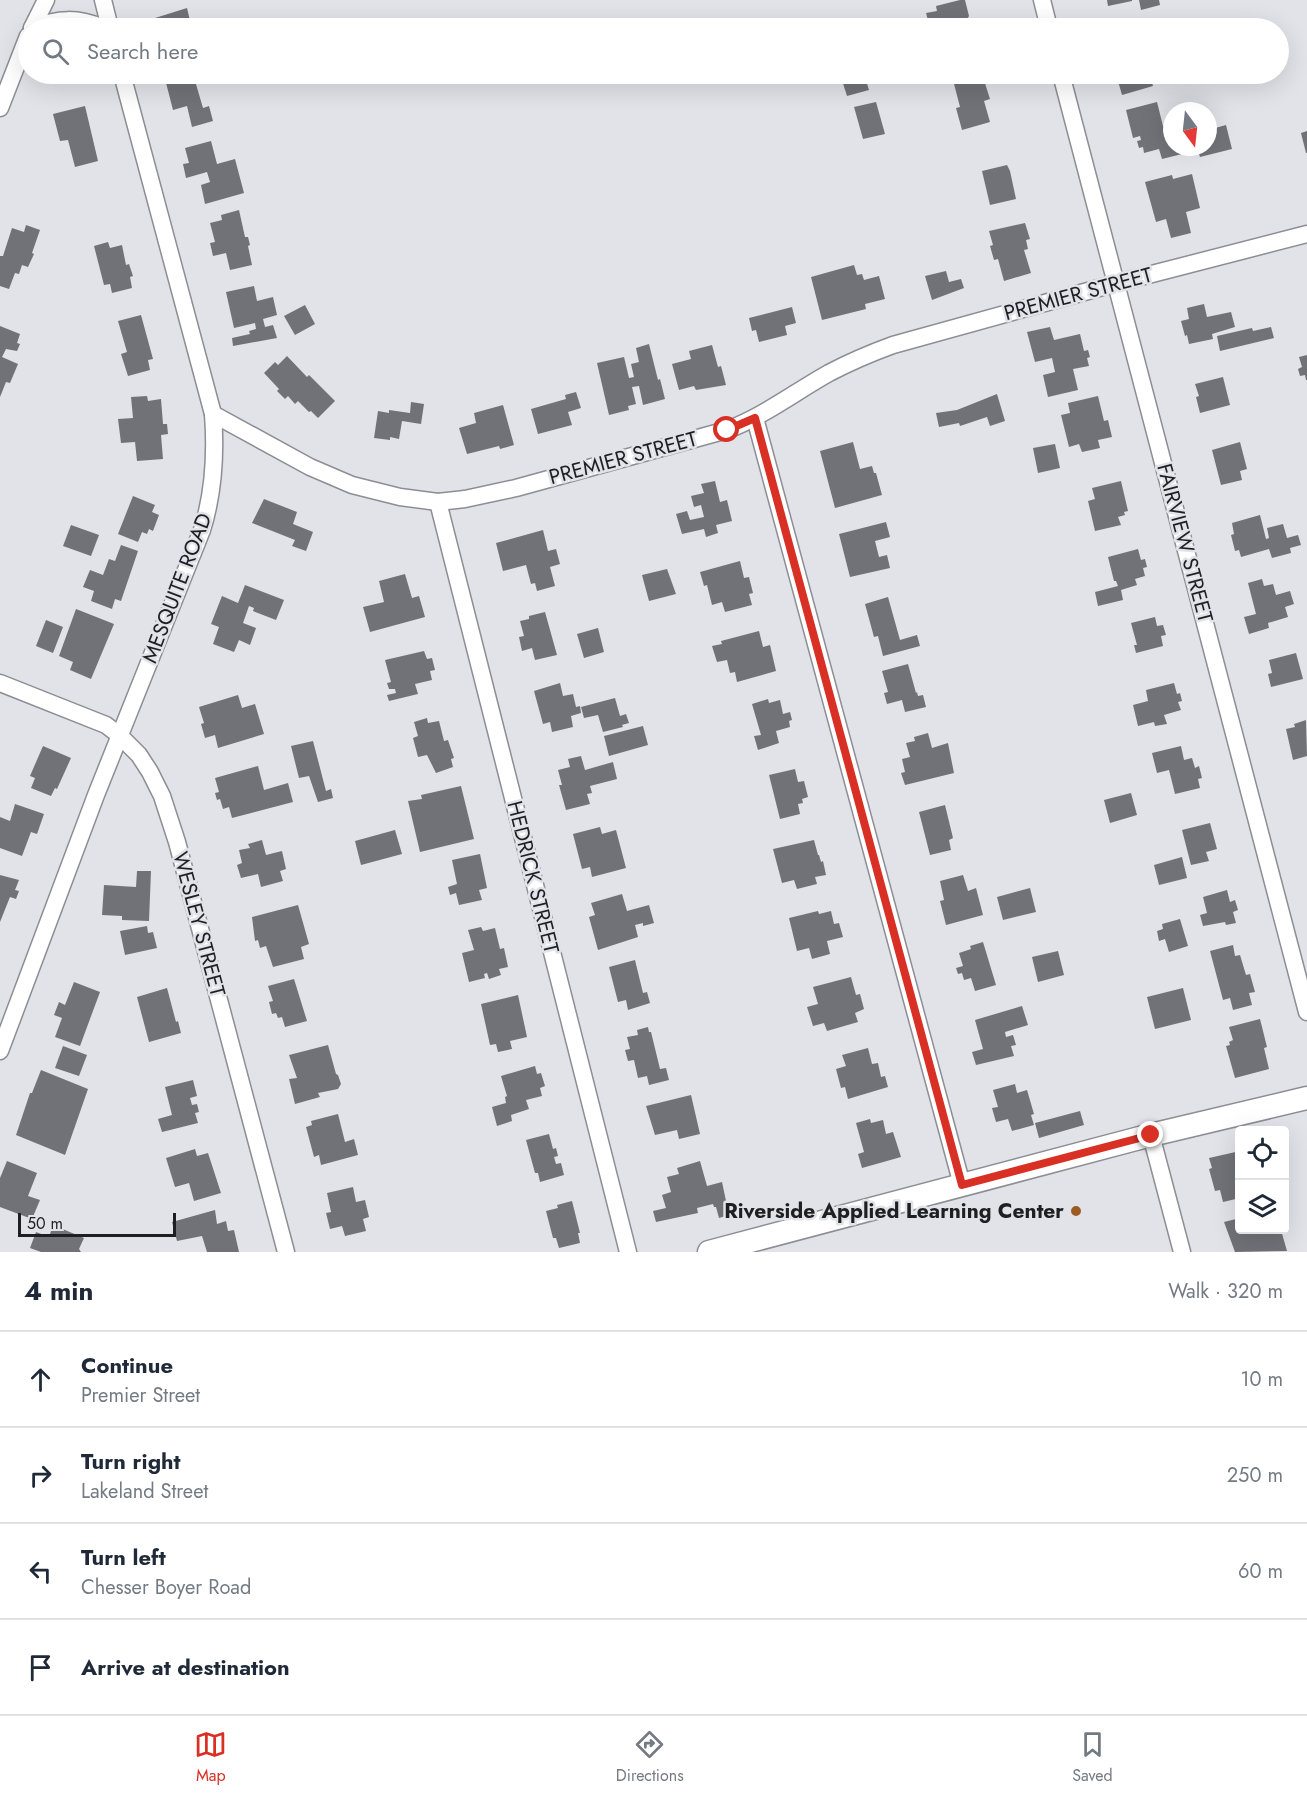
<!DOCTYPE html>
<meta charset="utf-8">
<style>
:root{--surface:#fff;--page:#f2f2f3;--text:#1f2937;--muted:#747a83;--line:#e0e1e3;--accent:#d93025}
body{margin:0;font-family:Jost,sans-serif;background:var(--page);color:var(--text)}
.controls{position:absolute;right:18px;bottom:18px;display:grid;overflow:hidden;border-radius:6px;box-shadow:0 6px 24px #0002}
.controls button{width:54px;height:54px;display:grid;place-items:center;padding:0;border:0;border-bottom:2px solid var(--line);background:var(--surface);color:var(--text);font:30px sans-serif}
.compass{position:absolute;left:1163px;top:102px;width:54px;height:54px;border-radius:50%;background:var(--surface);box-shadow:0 6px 24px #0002;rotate:165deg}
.scale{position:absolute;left:18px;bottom:15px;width:158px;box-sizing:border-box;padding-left:6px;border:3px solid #1e1f21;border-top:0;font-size:16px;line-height:21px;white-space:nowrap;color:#1e1f21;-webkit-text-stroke:4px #e1e3e9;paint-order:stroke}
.stop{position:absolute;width:18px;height:18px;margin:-14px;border:4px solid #d93025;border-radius:50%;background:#fff}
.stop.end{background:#d93025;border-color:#fff;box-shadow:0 2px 6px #0008}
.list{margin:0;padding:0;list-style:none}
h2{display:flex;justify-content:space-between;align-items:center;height:78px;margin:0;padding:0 24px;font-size:26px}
h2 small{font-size:20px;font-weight:400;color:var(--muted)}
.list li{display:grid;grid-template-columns:39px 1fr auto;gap:18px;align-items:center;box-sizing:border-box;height:96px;padding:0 24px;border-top:2px solid var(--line)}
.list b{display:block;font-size:22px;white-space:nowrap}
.list p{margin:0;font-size:20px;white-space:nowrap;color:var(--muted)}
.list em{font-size:20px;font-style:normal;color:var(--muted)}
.icon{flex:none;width:33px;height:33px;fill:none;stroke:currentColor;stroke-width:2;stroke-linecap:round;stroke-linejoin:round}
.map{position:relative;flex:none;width:1307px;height:1252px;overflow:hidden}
.search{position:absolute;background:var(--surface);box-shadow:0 6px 24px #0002;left:18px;right:18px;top:18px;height:66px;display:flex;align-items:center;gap:15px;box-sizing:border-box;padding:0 21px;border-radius:33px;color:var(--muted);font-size:22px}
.sheet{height:462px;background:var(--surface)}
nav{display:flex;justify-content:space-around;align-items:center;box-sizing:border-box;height:84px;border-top:2px solid var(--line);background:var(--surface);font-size:16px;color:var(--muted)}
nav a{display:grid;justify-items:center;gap:3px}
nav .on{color:var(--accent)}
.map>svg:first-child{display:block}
</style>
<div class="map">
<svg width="1307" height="1252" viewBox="0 0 1307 1252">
<rect width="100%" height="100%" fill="#e1e3e9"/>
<g fill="#707278">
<path d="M960 0H965L969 16 966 21 968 28H930L926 13 937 11 936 6Z"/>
<path d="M1107 0H1132V1L1108 6Z"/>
<path d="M1139 0H1159L1160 5 1141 10Z"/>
<path d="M187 8 191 25 184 27V28H158L155 18Z"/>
<path d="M171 74H193L203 108 209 106 213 121 192 127 187 106 173 110 164 75Z"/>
<path d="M840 74H864L869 90 847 96Z"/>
<path d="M977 74H982L990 99 984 101 990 122 962 130 956 108 960 107 953 80Z"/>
<path d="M1116 74H1149L1153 86 1122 95Z"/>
<path d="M876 102 885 134 863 139 854 107Z"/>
<path d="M1157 102 1163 126 1172 124V147H1180L1182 154 1162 159 1159 149 1144 153 1143 147 1139 148 1137 141 1141 140 1140 136 1133 138 1126 110Z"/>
<path d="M85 106 98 161 75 167 68 140 60 141 53 114Z"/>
<path d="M1226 125 1232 149 1200 157 1197 147H1208V130Z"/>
<path d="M1307 131V153H1306L1301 133Z"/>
<path d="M211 141 217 164 235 159 244 193 205 204 201 185 210 182 207 172 186 178 183 164 189 163 185 148Z"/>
<path d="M1007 165 1010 171 1016 199 990 205 982 171Z"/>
<path d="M1192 174 1200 208 1186 212 1191 233 1171 238 1166 219 1156 222 1145 182 1172 175 1173 179Z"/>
<path d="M239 210 245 237H248L250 245 248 246 252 265 230 270 226 253 213 256 210 243 215 242 210 223 222 220 221 215Z"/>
<path d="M1025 223 1030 239 1026 240 1028 249 1024 250 1031 273 1004 281 998 259 994 260 990 246 993 245 989 231Z"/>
<path d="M26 225 40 230 32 253 34 254 28 267 22 265 19 274 15 273 9 289 0 286V256H3L12 228 24 232Z"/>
<path d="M108 242 110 248 122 245 126 265 129 264 133 276 130 277 132 288 112 293 110 284 104 285 94 246Z"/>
<path d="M854 265 857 275 862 274 864 280 879 276 885 299 865 304 866 309 822 320 811 277Z"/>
<path d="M946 271 949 282 961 279 964 288 932 300 925 276Z"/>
<path d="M254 286 257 301 273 297 277 315 263 319 265 327 273 325 277 338 233 346 232 338 250 334 249 331 256 329 255 323 234 328 226 292Z"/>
<path d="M1204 304 1207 317 1231 312 1235 327 1212 334 1213 339 1189 344 1187 335 1185 336 1181 321 1189 319 1187 308Z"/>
<path d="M305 305 315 324 295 335 284 316Z"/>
<path d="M792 307 796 323 785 326 787 335 759 342 756 330 752 331 749 318Z"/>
<path d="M141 315 153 359 148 360 150 370 128 376 121 354 127 352 118 321Z"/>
<path d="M0 326 20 334 17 343 20 344 17 351 6 349 2 357 18 364 10 383 6 382 0 397Z"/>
<path d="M1050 327 1054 340 1080 334 1084 351 1088 350 1090 357 1087 358 1089 366 1073 369 1078 390 1048 397 1043 375 1055 372 1052 358 1035 362 1027 332Z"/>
<path d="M1271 327 1274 338 1220 351 1217 336 1252 328 1253 331Z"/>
<path d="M649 344 658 380 660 379 665 399 643 405 639 386 632 387 636 404 628 406 629 410 609 415 597 363 624 357 629 378 634 377 631 364 639 362 636 348Z"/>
<path d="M712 345 718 367 721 366 726 385 696 390 694 386 679 390 672 364 691 359 689 351Z"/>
<path d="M1307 355V380H1306L1305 375 1300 376 1298 369 1302 367 1299 357Z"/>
<path d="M287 356 307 377 309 375 335 401 318 418 311 411 309 412 298 401 295 404 288 396 285 399 277 391 279 389 264 373 275 362 278 365Z"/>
<path d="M1223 377 1230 405 1200 413 1196 397 1199 396 1195 384Z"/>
<path d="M576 392 581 408 568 412 572 425 538 434 531 409 566 399 565 395Z"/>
<path d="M997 394 1005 421 990 426 987 417 960 426 959 423 939 427 936 413 957 410Z"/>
<path d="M147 396 148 401 161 399 163 424H167L168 434 161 435 163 459 137 461 135 442 121 443 118 419 133 418 131 397Z"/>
<path d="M1098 396 1104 421 1108 420 1112 437 1098 440 1100 448 1082 452 1079 444 1069 447 1061 415 1070 413 1068 403Z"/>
<path d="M411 402 424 404 421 424 402 421 399 439 390 437V440L374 438 378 411 389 413V410L410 413Z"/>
<path d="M503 405 514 445 500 449 499 446 467 454 459 428 476 423 474 413Z"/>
<path d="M853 442 860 469 872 466 874 473H876L882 495 835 508 820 451Z"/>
<path d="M1240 442 1247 469 1240 471 1242 480 1221 485 1212 450Z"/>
<path d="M1055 444 1060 468 1038 473 1033 448Z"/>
<path d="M715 481 720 502 727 500 732 521 716 525 718 533 706 537 704 529 682 534 676 514 687 511 690 520 704 517 701 505 694 507 691 496 704 493 701 484Z"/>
<path d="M1121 481 1128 511 1124 512 1125 515 1118 517 1121 525 1095 531 1088 501 1095 499 1092 488Z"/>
<path d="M133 496 155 505 152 512 159 515 153 531 149 529 147 534 142 532 138 542 118 534Z"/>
<path d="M264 499 297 512 293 524 313 532 306 551 292 546 295 540 252 523Z"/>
<path d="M1260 515 1266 539 1269 538 1267 528 1283 524 1287 538 1298 535 1301 545 1290 548 1291 553 1272 558 1269 549 1241 557 1239 550 1235 551 1231 535 1234 534 1232 523Z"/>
<path d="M886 522 890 537 875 541 879 557 887 555 890 568 850 577 839 534Z"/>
<path d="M71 525 99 535 91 556 63 546Z"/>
<path d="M543 530 548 551 556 549 560 564 550 567 555 586 537 591 535 583 531 584 526 565 503 571 496 543Z"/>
<path d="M121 545 138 551 121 601 115 599 112 609 91 601 94 591 83 587 90 570 103 575 109 559 115 561Z"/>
<path d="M1138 549 1141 560 1145 559 1147 567 1143 568 1145 576 1135 579 1137 585 1121 590 1123 600 1098 606 1095 592 1118 586 1116 581H1114L1108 557Z"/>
<path d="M740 561 744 578 749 577 753 593 749 594 752 605 725 612 722 602 712 605 707 585 704 586 700 572Z"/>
<path d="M667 569 676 594 649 601 642 575Z"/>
<path d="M405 574 412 598 419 596 425 617 370 632 363 607 384 602 379 581Z"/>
<path d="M1262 579 1264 586 1273 584 1276 595 1290 591 1294 604 1285 607 1288 617 1268 623 1269 628 1249 634 1244 617 1256 614 1248 583Z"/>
<path d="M245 585 284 600 276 620 253 611 254 608 249 606 243 623 256 628 250 645 239 640 234 652 213 644 219 627 211 624 222 596 238 603Z"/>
<path d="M888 597 900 640 917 635 920 646 883 656 878 636 874 637 865 604Z"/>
<path d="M76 609 114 624 91 679 70 670 73 662 59 656Z"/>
<path d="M545 612 557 655 535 660 532 648 522 651 519 637 524 636 520 621 529 619V616Z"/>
<path d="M1155 617 1157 626 1163 625 1166 635 1161 636 1163 646 1136 653 1134 645H1137L1131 623Z"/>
<path d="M46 620 63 627 53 653 36 646Z"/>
<path d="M598 628 604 652 584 658 577 634Z"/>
<path d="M759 631 763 647 770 645 776 671 737 682 735 672 730 673 727 660 717 662 712 646 722 644 721 641Z"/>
<path d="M424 651 427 659 432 658 435 670 430 671 432 680 415 684 418 694 389 701 387 695 396 693 395 689H389L387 683 391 682 385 660Z"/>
<path d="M1296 653 1303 679 1271 687 1268 674 1272 673 1269 660Z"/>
<path d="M908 664 916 693 917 692 918 696 923 695 926 707 905 712 902 700 887 704 884 693 888 692 882 671Z"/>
<path d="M560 683 563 696 573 694 576 707 580 706 581 713 571 716 573 727 552 732 550 722 543 724 534 691Z"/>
<path d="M1174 683 1177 694 1180 693 1182 701 1178 702 1181 710 1164 715 1167 724 1155 726 1154 722 1138 726 1133 705 1148 701 1146 690Z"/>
<path d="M238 695 242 708 255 704 264 734 218 748 215 735 205 738 201 724 204 723 199 707Z"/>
<path d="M615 698 620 716 626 714 629 723 622 725 623 727 603 732 598 715 584 718 581 707Z"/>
<path d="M768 699 769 703 780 700 783 714 790 712 792 720 789 721 790 727 776 731 779 743 758 750 754 736 761 735 752 704Z"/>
<path d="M427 718 428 723 439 721 444 741 448 740 454 758 451 759 453 767 436 773 427 755 418 757 413 738 418 736 414 722Z"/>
<path d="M1306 720 1307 756 1293 760 1286 729 1295 727 1294 724Z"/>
<path d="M643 726 648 745 609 756 604 736Z"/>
<path d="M928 733 932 748 948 743 954 773 905 785 901 773 905 772 902 759 910 757 906 743 915 741 914 737Z"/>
<path d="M313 741 326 791 331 789 333 798 318 802 309 776 299 778 291 746Z"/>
<path d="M43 746 71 758 57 789 55 788 51 796 31 788 35 778 30 776Z"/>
<path d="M1181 746 1184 760 1192 758 1195 768 1199 766 1202 778 1198 779 1200 788 1175 794 1169 770 1157 773 1152 753Z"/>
<path d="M581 756 585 770 613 762 617 779 590 786 592 793 587 794 590 804 566 810 559 785H562L558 770 570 767 568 759Z"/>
<path d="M258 766 264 790 288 783 293 802 232 818 229 807 223 809 220 799 217 800 215 793 219 792 215 778Z"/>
<path d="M795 769 798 782 804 781 808 797 802 799 803 803 798 804 800 814 780 819 769 775Z"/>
<path d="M461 786 474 839 420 852 408 801 422 799 421 795Z"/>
<path d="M1131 793 1137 815 1110 823 1104 800Z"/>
<path d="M15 804 44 814 37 834 31 832 22 856 0 848V817L10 821Z"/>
<path d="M945 805 953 838 949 840 951 850 930 855 919 812Z"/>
<path d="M1210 823 1217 849 1206 852 1209 861 1191 865 1182 830Z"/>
<path d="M600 827 602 834 616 830 626 868 592 877 590 867 582 869 573 834Z"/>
<path d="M395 830 402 854 361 865 355 841Z"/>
<path d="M262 840 266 855 282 851 286 869 280 871 283 881 261 887 258 874 241 878 237 865 242 863 239 850 250 848 248 844Z"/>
<path d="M814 840 818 855H819L821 862 823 861 826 875 815 877 817 884 797 889 794 880 782 883 773 849Z"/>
<path d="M480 854 487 888 479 890 482 900 459 905 456 893 450 895 448 887 457 884 452 860Z"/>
<path d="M1182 857 1187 878 1159 885 1154 865Z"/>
<path d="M137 871H151L149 921 122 920V916L102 915 104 885 136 887Z"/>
<path d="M0 875 19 880 15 890 19 891 16 899 10 897 0 922Z"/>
<path d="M963 875 968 891 976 888 983 915 946 925 940 901 944 900 940 881Z"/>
<path d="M1030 888 1036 912 1003 920 997 897Z"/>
<path d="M1227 890 1230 902 1235 900 1238 910 1233 912 1236 923 1226 925 1225 922 1203 926 1200 915 1207 913 1203 897Z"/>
<path d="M622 894 627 911 649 905 654 923 643 926V923L635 925 638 937 598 950 589 917 595 915 591 903Z"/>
<path d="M298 905 309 944 301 947 304 959 273 967 266 946 260 948 258 940 255 941 252 917Z"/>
<path d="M818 911 819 914 831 911 834 924 839 923 843 937 827 941 830 954 812 959 809 948 797 951 789 918Z"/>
<path d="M1180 919 1188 946 1169 952 1165 939 1159 941 1157 931 1163 929 1162 924Z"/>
<path d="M147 926 148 933 153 932 157 948 125 955 120 931Z"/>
<path d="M481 927 483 931 495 928 500 949 504 948 508 967 499 969 501 975 489 979 487 973 484 974 485 978 469 982 462 953 474 950 468 930Z"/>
<path d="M983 942 996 985 975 991 971 978 964 980 962 973 958 974 956 968 963 966 959 953 971 949 970 946Z"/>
<path d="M1233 945 1235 956 1240 955 1246 975 1250 974 1255 992 1249 993 1252 1005 1233 1010 1230 998 1223 1000 1210 951Z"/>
<path d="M1058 951 1064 975 1038 982 1032 957Z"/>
<path d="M635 960 643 993 647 992 650 1003 628 1010 626 1000 618 1002 609 967Z"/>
<path d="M851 977 856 995 860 994 864 1009 855 1013 858 1022 827 1031 824 1023 813 1026 807 1007 818 1004 813 987Z"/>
<path d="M294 979 307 1021 285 1027 282 1017 278 1018 276 1013 272 1014 269 1002 273 1001 268 986Z"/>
<path d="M74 982 100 992 80 1046 55 1037 62 1018 54 1015 59 1002 65 1005Z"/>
<path d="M167 988 176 1022 178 1021 181 1033 149 1042 137 997Z"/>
<path d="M1183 988 1191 1020 1155 1029 1147 997Z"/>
<path d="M518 995 527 1037 510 1041 512 1049 498 1052 496 1044 490 1045 481 1004Z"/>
<path d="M1022 1006 1028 1025 1005 1032 1006 1037 1013 1035 1016 1045 1011 1046 1014 1056 976 1065 972 1052 983 1049 975 1020Z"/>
<path d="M1260 1019 1267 1047 1264 1048 1269 1069 1235 1078 1226 1046 1230 1045 1229 1042 1233 1040 1229 1027Z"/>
<path d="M648 1027 649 1032H651L660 1069 666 1068 669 1080 649 1085 647 1076 638 1078 634 1060 628 1061 625 1050 630 1049 627 1037 638 1035 637 1030Z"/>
<path d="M328 1045 336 1074 338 1075 341 1084 338 1089 318 1093 320 1097 295 1104 289 1079 297 1078 289 1055Z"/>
<path d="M63 1046 87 1055 79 1076 55 1068Z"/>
<path d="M868 1048 872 1064 878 1063 881 1077 885 1076 888 1087 848 1099 845 1087 841 1088 836 1069 846 1066 842 1055Z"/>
<path d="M535 1066 537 1074 541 1073 545 1086 540 1088 542 1096 526 1100 529 1109 511 1115 512 1121 497 1126 492 1107 506 1103 505 1097 507 1096 501 1076Z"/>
<path d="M41 1070 88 1089 65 1155 16 1135 30 1093H32Z"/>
<path d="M193 1080 197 1096 190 1098 192 1105 197 1104 199 1112 195 1113 198 1123 162 1132 158 1119 172 1115 165 1087Z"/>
<path d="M1015 1084 1017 1093 1027 1090 1034 1114 1031 1115 1034 1125 1012 1131 1008 1119 996 1122 992 1108 998 1107 993 1090Z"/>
<path d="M691 1095 700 1134 679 1139 677 1130 655 1135 646 1106Z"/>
<path d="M1080 1111 1084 1125 1039 1138 1035 1123Z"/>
<path d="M338 1114 345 1142 354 1139 358 1155 321 1165 319 1155 314 1157 306 1127 312 1125 311 1121Z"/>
<path d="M870 1119 871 1123 883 1120 886 1134 893 1132 901 1157 862 1168 858 1154 864 1152 856 1123Z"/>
<path d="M549 1134 553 1149 556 1148 558 1156 554 1157 556 1164 561 1163 564 1175 540 1182 538 1173H535L526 1140Z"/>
<path d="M195 1149 197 1156 208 1153 221 1193 194 1201 189 1183 175 1187 166 1158Z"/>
<path d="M1240 1151V1198L1223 1202 1220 1190 1215 1191 1209 1169 1212 1168 1209 1158Z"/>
<path d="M7 1161 37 1173 28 1196 40 1200 32 1219 0 1207V1178Z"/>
<path d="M700 1161 707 1186 722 1182 729 1215 719 1218 716 1207H714L713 1204 697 1208 698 1213 656 1222 653 1211 666 1208 662 1195 671 1192 667 1177 679 1174 677 1168Z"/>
<path d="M353 1187 356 1202 365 1200 369 1217 363 1219 366 1231 345 1236 342 1226 330 1229 326 1213 331 1212 327 1193Z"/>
<path d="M572 1201 580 1233H578L580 1243 559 1248 556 1238H553L546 1211 558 1208 557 1205Z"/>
<path d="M215 1210 217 1224 226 1221 228 1231 234 1230 239 1252H207L202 1236 177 1241 172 1222Z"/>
<path d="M1240 1218V1230H1281L1287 1251 1235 1252 1224 1222Z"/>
<path d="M53 1225 84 1238 79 1249 81 1252H41L30 1248 36 1232 49 1237Z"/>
</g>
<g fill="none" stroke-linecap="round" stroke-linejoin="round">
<g stroke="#8c8e94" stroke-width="19">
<g id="street">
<path d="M103 0 110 28"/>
<path d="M1042 0 1049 28"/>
<path d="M32 28C58 18 78 17 103 28"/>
<path d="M32 28 46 0"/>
<path d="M1061 74 1307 1012"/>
<path d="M0 108 28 36"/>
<path d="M213 414 310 467 352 485 400 497 438 502 465 499 516 488 727 430C764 416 795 392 829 373 850 362 871 353 893 345L1117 283 1307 234"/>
<path d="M755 418 962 1185"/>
<path d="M438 502 628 1252"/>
<path d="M0 683 106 725 119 735 139 755 150 772 162 796 177 842 286 1252"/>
<path d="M0 1051 96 795 202 530C214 492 216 454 213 414L122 74"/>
<path d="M1151 1135 1182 1252"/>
</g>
</g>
<g stroke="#8c8e94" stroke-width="25">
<path id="secondary" d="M709 1252 1151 1135 1307 1098"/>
</g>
<use href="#street" stroke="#fff" stroke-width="16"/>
<use href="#secondary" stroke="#fff" stroke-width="22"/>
</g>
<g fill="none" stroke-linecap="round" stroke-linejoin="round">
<path stroke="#d93025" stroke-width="8" d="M727 430 755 418 962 1185 1151 1135"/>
</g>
<circle fill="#9a5c21" stroke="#e1e3e9" stroke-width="2" cx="1076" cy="1211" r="6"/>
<g text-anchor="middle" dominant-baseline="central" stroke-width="5" stroke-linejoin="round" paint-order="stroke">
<g font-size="21" fill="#1e1f21" stroke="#e1e3e9">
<text transform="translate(1078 294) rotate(-15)">PREMIER STREET</text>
<text transform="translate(623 458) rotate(-15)">PREMIER STREET</text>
<text transform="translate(1185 543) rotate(75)">FAIRVIEW STREET</text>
<text transform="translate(177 588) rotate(-69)">MESQUITE ROAD</text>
<text transform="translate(533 877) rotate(76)">HEDRICK STREET</text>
<text transform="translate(199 924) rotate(75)">WESLEY STREET</text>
</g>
<g font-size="21" font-weight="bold" fill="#1e1f21" stroke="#e1e3e9" text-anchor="end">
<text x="1064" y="1211">Riverside Applied Learning Center</text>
</g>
</g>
</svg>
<div class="controls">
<button><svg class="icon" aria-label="locate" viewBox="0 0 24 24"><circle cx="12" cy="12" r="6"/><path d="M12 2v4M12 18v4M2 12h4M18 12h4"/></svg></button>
<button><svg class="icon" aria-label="layers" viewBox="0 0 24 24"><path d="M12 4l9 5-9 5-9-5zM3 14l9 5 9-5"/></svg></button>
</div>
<svg class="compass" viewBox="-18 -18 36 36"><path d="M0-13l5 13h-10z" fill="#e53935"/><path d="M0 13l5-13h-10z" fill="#747a83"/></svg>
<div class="scale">50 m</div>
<div class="stop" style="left:727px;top:430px"></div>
<div class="stop end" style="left:1151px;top:1135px"></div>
<div class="search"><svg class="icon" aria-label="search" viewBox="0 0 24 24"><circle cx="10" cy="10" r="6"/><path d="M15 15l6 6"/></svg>Search here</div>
</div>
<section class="sheet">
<h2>4 min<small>Walk · 320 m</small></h2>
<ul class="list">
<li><svg class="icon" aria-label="ahead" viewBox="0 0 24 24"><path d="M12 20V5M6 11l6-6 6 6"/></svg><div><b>Continue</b><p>Premier Street</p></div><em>10 m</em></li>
<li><svg class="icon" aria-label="right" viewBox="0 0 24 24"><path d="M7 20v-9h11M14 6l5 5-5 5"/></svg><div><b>Turn right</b><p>Lakeland Street</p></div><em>250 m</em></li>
<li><svg class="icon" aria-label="left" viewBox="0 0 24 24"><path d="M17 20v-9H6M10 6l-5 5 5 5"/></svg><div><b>Turn left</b><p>Chesser Boyer Road</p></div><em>60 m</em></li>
<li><svg class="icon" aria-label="arrive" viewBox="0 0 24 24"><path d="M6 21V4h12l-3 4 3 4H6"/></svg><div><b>Arrive at destination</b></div></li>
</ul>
</section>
<nav>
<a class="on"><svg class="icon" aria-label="map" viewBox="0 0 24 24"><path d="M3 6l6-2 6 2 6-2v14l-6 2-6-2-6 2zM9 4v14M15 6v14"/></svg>Map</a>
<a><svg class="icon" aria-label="directions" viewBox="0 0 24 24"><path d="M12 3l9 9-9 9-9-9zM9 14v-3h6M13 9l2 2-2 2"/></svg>Directions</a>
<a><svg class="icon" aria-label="saved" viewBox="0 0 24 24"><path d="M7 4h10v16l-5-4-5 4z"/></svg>Saved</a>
</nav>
